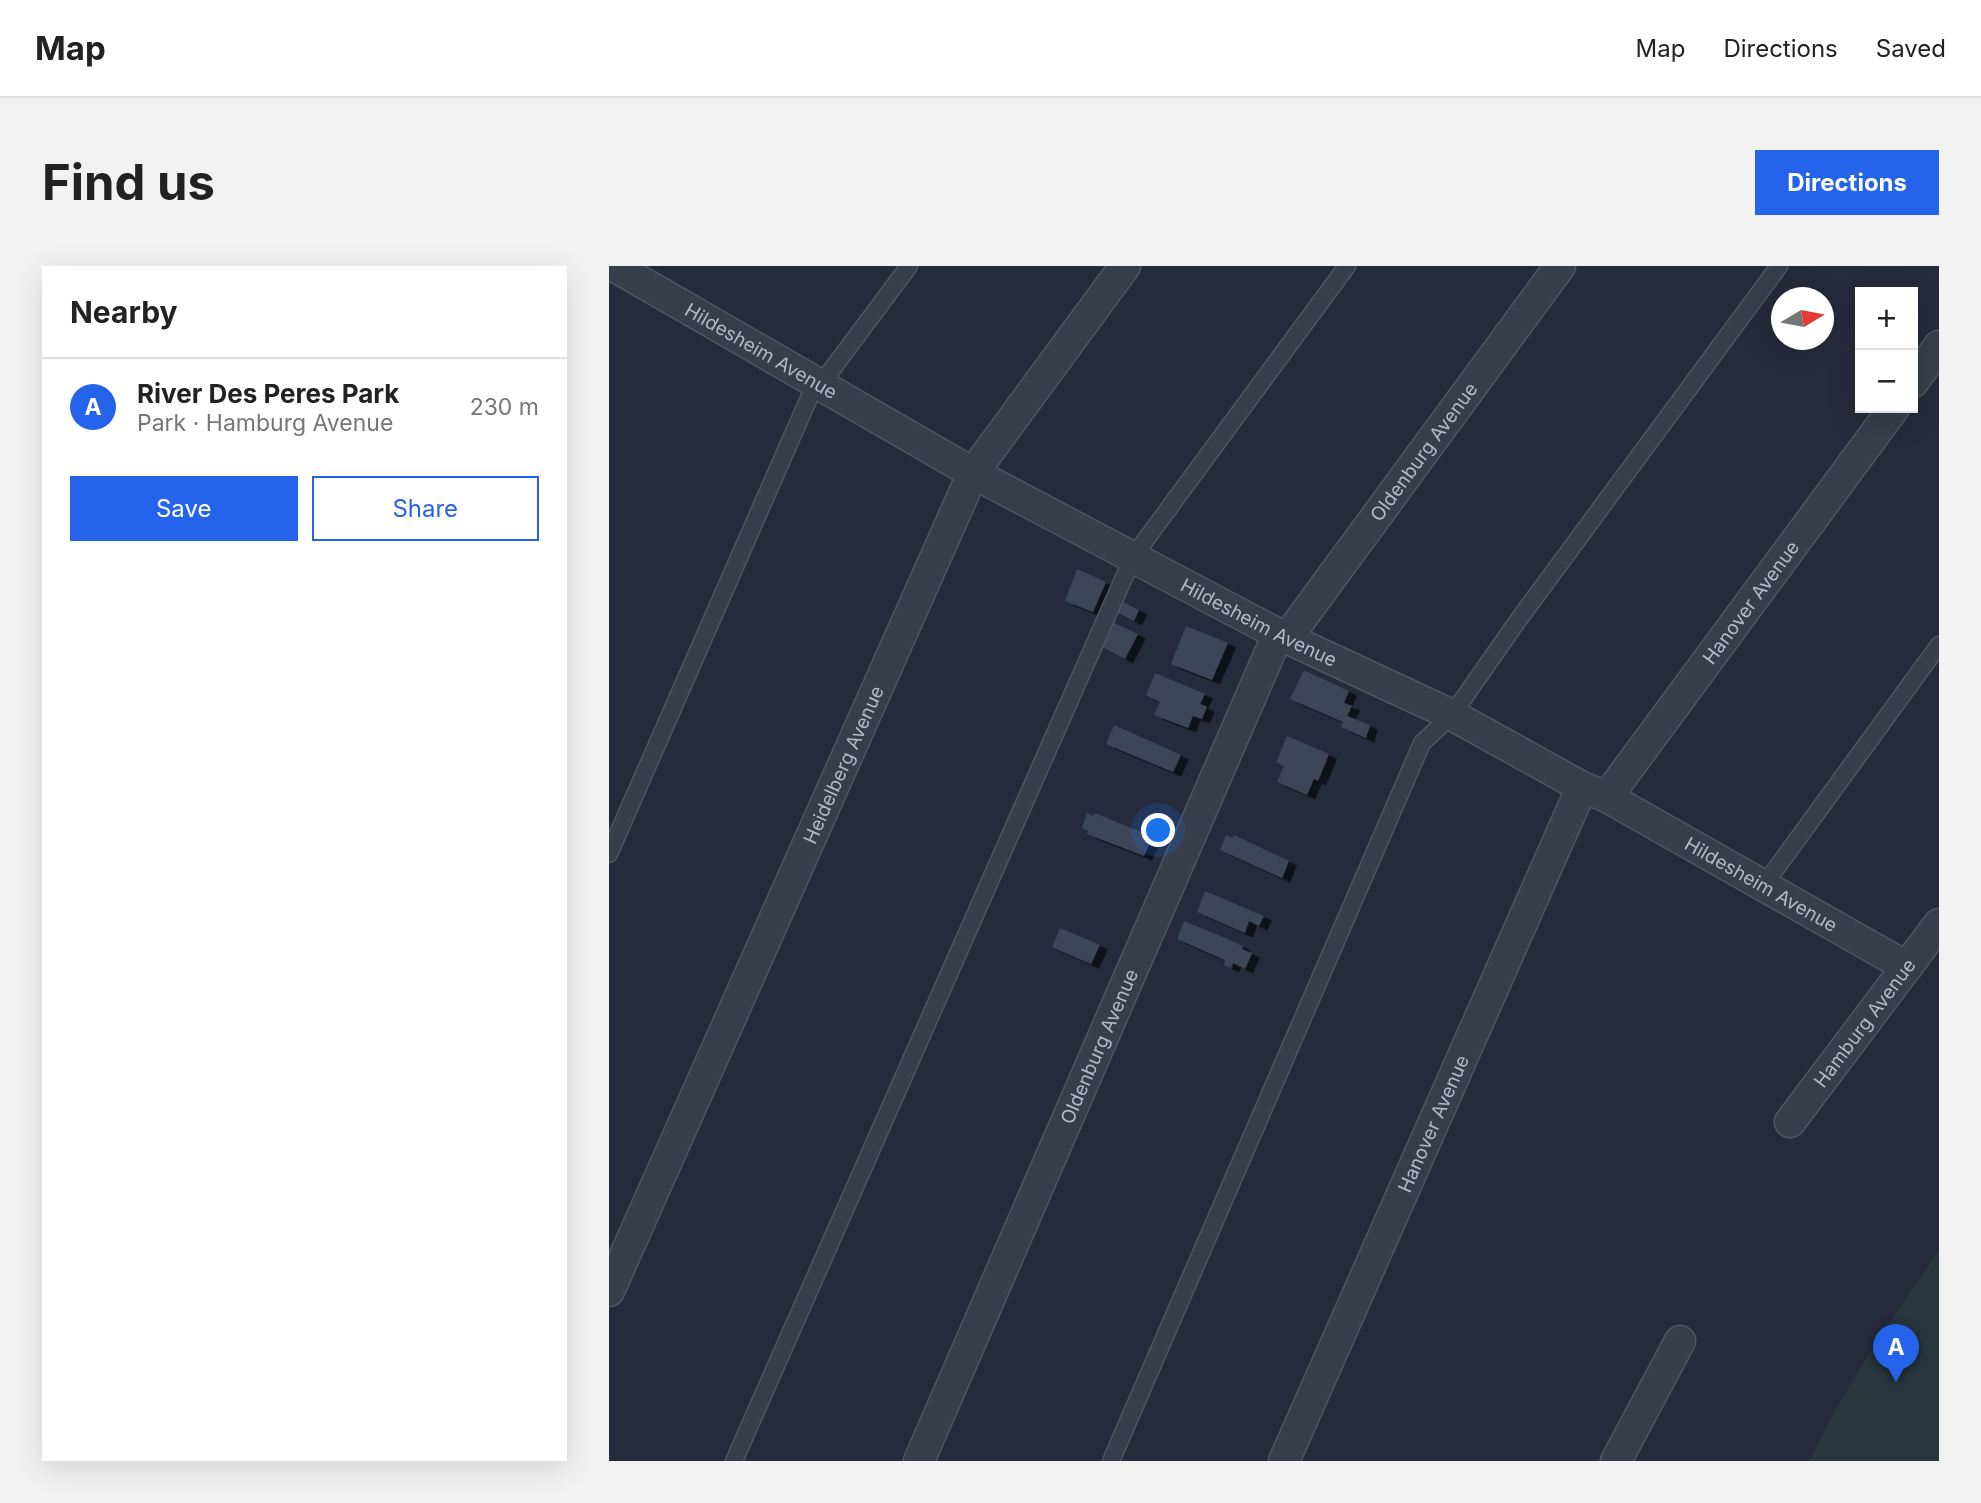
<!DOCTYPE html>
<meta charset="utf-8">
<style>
:root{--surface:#fff;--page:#f2f2f2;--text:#222;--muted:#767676;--line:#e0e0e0;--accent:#2563eb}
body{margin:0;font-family:Inter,sans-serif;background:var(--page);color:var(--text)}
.controls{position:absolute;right:21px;top:21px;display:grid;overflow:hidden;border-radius:0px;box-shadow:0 7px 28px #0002}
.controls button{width:63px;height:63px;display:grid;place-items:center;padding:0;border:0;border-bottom:2px solid var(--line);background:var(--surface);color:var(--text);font:35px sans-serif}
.compass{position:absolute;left:1162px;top:21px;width:63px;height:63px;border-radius:50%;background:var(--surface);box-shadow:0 7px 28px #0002;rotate:80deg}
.you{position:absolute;left:550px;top:565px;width:24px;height:24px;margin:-18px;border:5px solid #fff;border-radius:50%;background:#1a73e8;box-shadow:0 0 0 10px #1a73e833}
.badge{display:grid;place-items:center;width:46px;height:46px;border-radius:50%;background:var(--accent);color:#fff;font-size:23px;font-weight:700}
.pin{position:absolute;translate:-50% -58px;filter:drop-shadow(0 2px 4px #0008)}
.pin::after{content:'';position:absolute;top:37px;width:24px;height:21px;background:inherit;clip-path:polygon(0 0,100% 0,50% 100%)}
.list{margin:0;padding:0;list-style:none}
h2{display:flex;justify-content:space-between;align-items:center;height:91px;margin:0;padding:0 28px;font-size:30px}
h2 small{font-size:23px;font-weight:400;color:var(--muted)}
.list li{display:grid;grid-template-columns:46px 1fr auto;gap:21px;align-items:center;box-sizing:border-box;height:98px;padding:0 28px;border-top:2px solid var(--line)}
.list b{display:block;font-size:26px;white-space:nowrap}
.list p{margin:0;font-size:23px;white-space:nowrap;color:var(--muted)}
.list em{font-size:23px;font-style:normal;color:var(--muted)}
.actions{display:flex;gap:14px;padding:21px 28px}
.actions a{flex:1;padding:16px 0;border:2px solid var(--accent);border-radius:0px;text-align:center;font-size:24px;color:var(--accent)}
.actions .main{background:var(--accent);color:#fff}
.map{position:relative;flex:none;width:1330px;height:1195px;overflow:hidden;border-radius:0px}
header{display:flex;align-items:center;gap:42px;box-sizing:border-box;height:98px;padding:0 35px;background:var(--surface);border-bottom:2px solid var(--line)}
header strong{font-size:33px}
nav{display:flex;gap:38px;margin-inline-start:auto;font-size:24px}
.intro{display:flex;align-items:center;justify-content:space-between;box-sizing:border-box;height:168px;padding:0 42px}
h1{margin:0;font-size:49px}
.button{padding:18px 32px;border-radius:0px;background:var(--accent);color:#fff;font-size:24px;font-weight:700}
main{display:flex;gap:42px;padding:0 42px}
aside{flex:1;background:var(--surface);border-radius:0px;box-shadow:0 7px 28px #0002}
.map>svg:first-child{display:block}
</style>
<header>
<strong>Map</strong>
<nav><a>Map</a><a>Directions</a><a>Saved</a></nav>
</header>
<div class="intro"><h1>Find us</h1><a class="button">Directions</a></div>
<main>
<aside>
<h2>Nearby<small></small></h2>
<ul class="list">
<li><span class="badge">A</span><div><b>River Des Peres Park</b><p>Park · Hamburg Avenue</p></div><em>230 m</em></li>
</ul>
<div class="actions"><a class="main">Save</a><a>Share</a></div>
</aside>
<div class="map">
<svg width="1330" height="1195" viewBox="0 0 1330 1195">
<defs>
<filter id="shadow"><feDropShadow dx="8" dy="4.5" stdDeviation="0" flood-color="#0009"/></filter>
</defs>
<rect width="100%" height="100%" fill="#252a3c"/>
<path fill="#27373d" d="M1330 984V1195H1201C1235 1120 1284 1052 1330 984Z"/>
<g fill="#3e4559" filter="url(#shadow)">
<path d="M468 303 497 316 484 346 456 335Z"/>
<path d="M510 334 530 344 525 355 505 345Z"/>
<path d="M503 356 529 368 516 393 490 379Z"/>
<path d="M577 360 619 377 603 414 562 398Z"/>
<path d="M695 404 740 425 735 437 743 440 738 450 761 459 757 472 732 461 734 456 681 433Z"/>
<path d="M546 407 596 428 591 438 598 441 593 453 584 450 579 462 545 449 551 436 537 429Z"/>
<path d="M505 459 572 489 564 506 497 478Z"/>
<path d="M678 470 720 488 709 515 705 513 698 529 668 516 675 500 667 496Z"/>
<path d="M478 547 485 550 486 547 537 568 536 571 542 574 535 590 478 568 479 565 473 562Z"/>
<path d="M617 569 624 572 625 569 680 595 673 612 611 584Z"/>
<path d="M596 625 655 650 650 660 640 655 636 667 588 646Z"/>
<path d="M575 655 621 674 634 680 633 683 643 687 636 703 624 697 622 702 615 699 616 694 568 673Z"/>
<path d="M451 662 491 679 482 698 443 681Z"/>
</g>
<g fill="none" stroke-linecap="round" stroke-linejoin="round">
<g stroke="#505564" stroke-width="19">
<g id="service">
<path d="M212 118 300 0"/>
<path d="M0 588 207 116"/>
<path d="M1155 619 1330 379"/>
<path d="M125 1195 524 291 738 0"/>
<path d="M502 1195 813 477 843 449 910 353 1170 0"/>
</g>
</g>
<g stroke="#505564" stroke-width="33">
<g id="minor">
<path id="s1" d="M5 0 364 207 669 368 843 449 973 521 998 531 1298 701"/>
<path d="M1304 116 1330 80"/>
<path id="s2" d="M678 372 951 0"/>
<path id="s3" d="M998 531 1285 142"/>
<path id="s4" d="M1181 856 1330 658"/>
<path id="s5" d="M0 1025 364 207 516 0"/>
<path id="s6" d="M310 1195 669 368"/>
<path id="s7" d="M675 1195 973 521"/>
<path d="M1007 1195 1071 1075"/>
</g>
</g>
<use href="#service" stroke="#383d4c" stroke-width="16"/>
<use href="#minor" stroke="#383d4c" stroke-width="30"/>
</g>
<g text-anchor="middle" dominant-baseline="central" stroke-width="5" stroke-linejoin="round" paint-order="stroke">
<g font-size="19" fill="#b4b8c8" stroke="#1d2231">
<text stroke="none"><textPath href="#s1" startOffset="170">Hildesheim Avenue</textPath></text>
<text stroke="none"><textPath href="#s2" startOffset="231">Oldenburg Avenue</textPath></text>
<text stroke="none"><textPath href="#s3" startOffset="242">Hanover Avenue</textPath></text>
<text stroke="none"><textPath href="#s1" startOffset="737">Hildesheim Avenue</textPath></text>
<text stroke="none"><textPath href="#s5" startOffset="576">Heidelberg Avenue</textPath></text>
<text stroke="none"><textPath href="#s1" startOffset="1304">Hildesheim Avenue</textPath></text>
<text stroke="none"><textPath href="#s4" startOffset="124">Hamburg Avenue</textPath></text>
<text stroke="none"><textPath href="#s6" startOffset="452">Oldenburg Avenue</textPath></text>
<text stroke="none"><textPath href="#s7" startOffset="369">Hanover Avenue</textPath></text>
</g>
</g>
</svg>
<div class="controls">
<button>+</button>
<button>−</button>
</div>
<svg class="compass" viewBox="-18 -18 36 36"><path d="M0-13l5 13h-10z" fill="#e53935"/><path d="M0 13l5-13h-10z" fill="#767676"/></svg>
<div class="you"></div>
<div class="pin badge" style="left:1287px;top:1116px">A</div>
</div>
</main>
